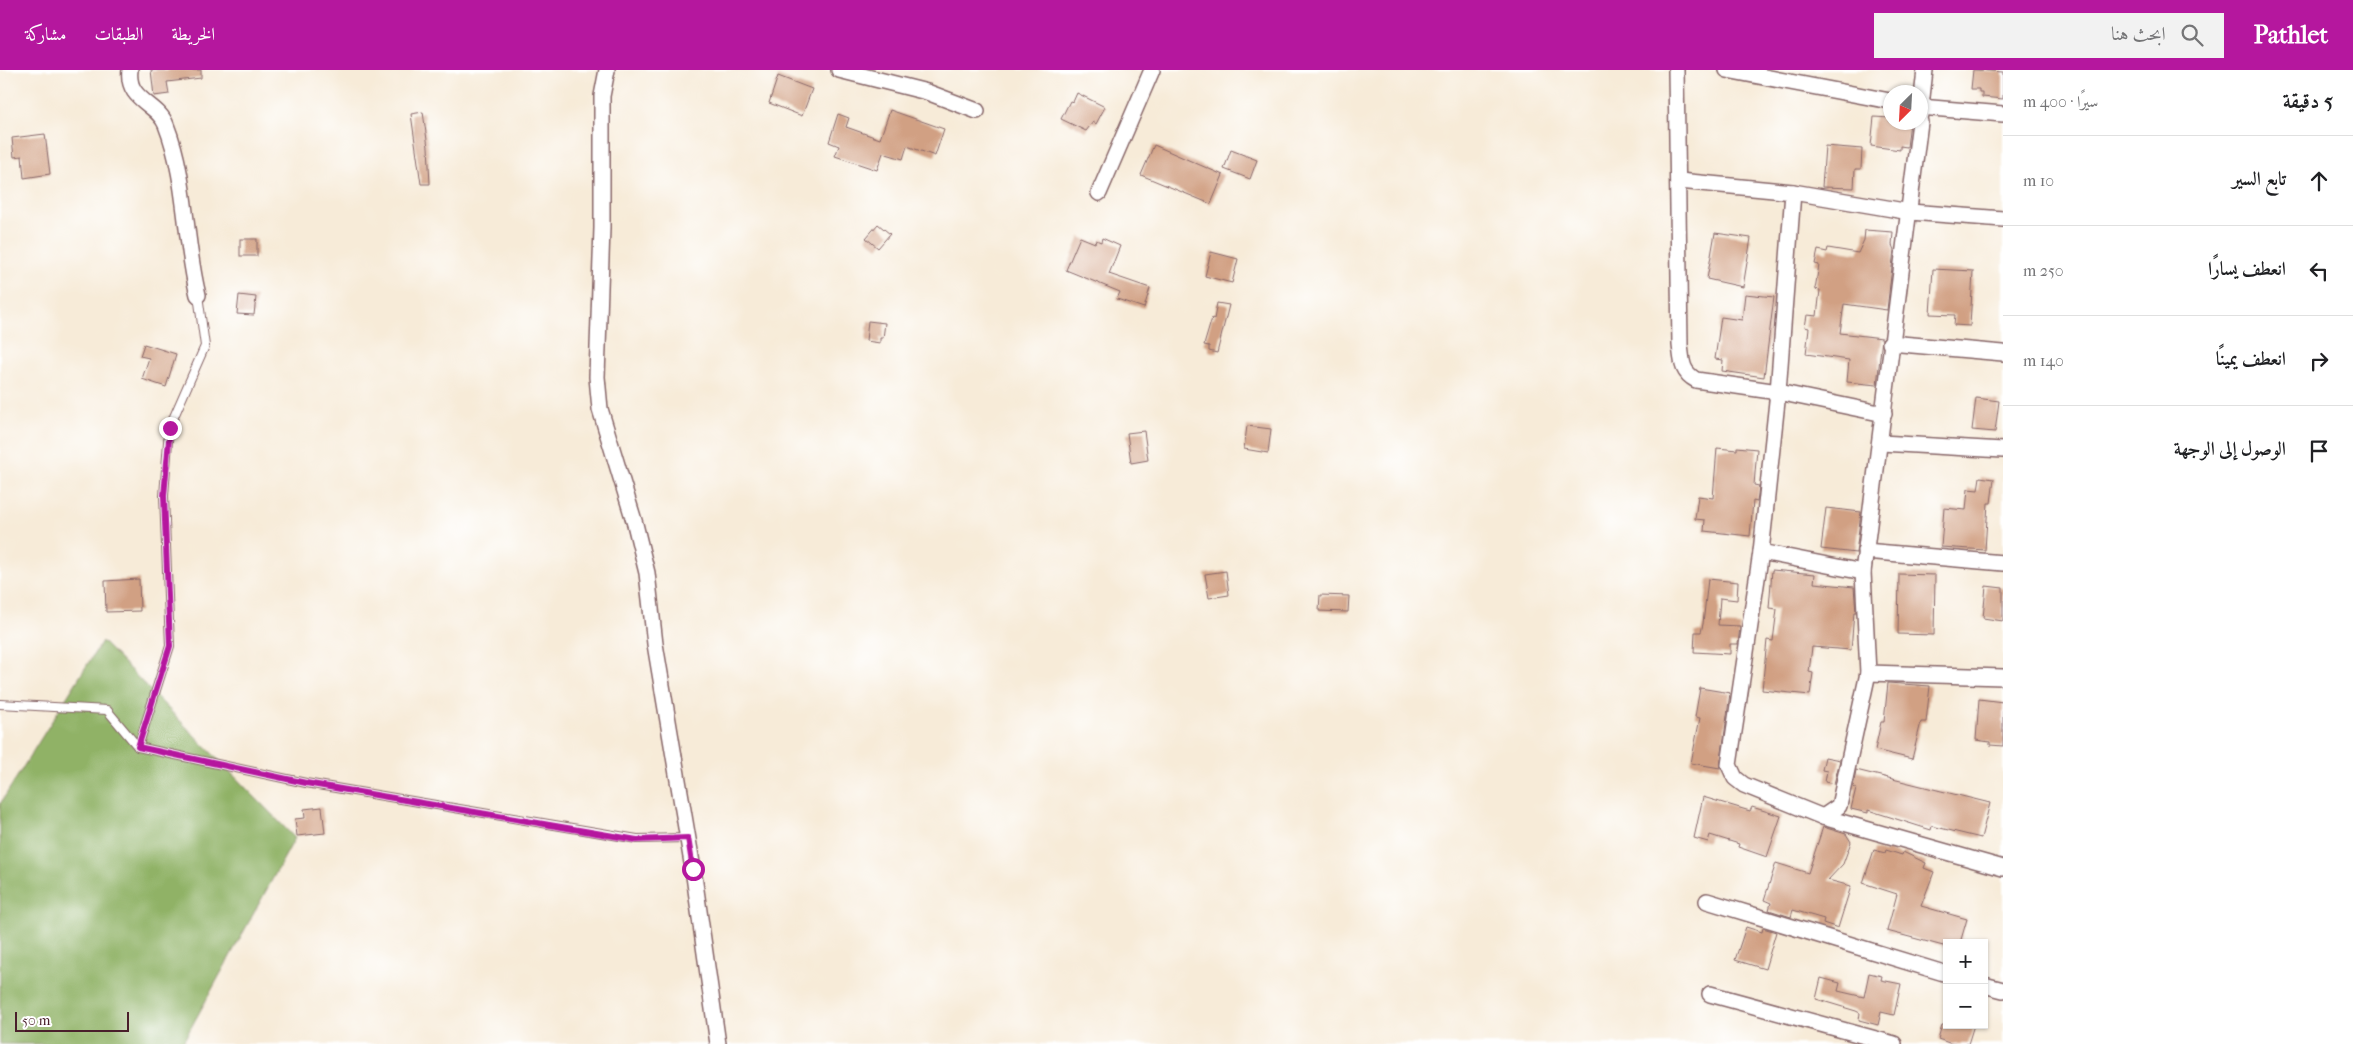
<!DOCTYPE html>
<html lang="ar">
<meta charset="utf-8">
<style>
:root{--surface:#fff;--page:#f2f2f2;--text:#202124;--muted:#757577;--line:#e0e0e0;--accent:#b5179e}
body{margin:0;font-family:"IM FELL French Canon",Amiri,serif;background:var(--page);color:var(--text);direction:rtl}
.controls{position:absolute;right:15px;bottom:15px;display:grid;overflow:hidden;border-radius:0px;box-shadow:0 1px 4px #0004}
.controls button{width:45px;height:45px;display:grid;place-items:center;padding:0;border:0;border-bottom:1px solid var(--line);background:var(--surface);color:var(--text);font:25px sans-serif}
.compass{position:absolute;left:1883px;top:15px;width:45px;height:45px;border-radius:50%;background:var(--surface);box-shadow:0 1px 4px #0004;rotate:204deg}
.scale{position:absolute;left:15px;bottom:12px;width:114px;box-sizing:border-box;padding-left:5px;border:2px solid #4a1f2b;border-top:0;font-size:14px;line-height:18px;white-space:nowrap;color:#4a1f2b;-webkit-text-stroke:4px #fff;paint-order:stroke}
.stop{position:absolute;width:15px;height:15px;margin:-11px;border:4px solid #b5179e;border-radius:50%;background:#fff}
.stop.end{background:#b5179e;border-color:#fff;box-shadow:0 1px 5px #0008}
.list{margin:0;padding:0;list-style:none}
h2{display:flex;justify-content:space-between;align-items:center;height:65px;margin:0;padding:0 20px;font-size:21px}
h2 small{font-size:16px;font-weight:400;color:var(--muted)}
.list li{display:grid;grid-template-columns:32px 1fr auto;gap:15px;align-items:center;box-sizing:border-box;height:90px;padding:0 20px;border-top:1px solid var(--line)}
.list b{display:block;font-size:19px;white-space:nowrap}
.list em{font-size:16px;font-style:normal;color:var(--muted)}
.icon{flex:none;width:28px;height:28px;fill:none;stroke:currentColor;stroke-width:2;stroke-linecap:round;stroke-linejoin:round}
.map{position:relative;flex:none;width:2003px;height:974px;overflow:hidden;direction:ltr}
header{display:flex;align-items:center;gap:30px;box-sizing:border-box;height:70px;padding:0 25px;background:var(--accent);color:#fff}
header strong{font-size:24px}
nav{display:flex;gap:28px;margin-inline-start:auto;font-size:18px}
.search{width:350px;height:45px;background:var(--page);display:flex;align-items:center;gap:12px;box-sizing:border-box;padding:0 18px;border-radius:0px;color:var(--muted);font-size:19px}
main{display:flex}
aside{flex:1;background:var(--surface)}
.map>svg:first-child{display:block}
</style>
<header>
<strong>Pathlet</strong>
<div class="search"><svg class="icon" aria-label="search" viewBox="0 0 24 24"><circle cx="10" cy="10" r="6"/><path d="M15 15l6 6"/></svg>ابحث هنا</div>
<nav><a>الخريطة</a><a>الطبقات</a><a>مشاركة</a></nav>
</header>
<main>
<aside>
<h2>5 دقيقة<small>سيرًا · 400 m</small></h2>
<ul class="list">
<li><svg class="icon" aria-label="ahead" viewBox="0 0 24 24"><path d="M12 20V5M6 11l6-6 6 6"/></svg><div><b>تابع السير</b></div><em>10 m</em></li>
<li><svg class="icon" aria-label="left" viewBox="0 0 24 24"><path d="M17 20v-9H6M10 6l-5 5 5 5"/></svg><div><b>انعطف يسارًا</b></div><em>250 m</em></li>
<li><svg class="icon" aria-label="right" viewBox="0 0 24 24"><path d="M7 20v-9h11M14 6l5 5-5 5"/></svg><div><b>انعطف يمينًا</b></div><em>140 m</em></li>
<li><svg class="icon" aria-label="arrive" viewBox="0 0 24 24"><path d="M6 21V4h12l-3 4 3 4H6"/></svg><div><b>الوصول إلى الوجهة</b></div></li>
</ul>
</aside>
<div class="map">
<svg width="2003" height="974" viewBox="0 0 2003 974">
<rect width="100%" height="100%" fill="#fff"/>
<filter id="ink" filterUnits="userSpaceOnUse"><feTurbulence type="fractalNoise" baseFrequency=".02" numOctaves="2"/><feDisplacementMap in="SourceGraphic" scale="10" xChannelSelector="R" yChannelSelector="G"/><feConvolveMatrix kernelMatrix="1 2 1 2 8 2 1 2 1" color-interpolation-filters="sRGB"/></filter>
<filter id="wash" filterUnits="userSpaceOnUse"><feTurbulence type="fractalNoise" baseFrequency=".0096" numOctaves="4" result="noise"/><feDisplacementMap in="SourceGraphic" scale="20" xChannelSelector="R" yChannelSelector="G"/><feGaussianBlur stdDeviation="1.12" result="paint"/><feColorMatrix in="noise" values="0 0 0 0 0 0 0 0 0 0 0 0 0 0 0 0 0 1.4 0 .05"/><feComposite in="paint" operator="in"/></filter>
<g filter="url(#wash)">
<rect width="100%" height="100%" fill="#f7ebd8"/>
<path fill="#90b266" stroke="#6d6848" d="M102 571 295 768 182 974H0V734Z"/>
<g id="blocks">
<g fill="#d1a083">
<path d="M151 0H201V8L167 12 169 24 154 26Z"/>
<path d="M1973 0 2003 2V29L1982 27V22H1979V19H1971Z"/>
<path d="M778 6 812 19 802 46 769 33Z"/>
<path d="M1077 23 1105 37 1096 54 1093 52 1086 61 1061 49 1070 31 1073 32Z"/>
<path d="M890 40 944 59 935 86 907 76 903 89 883 83 877 100 835 86 839 76 829 72 838 44 849 48 846 57 880 69Z"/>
<path d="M423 42 428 77 430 114H421L411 44Z"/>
<path d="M1874 47 1890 48V52H1910L1907 77 1900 76V80L1871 76Z"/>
<path d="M45 64 50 104 24 108 22 86 14 87 12 68Z"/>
<path d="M1154 75 1223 105 1211 134 1141 105Z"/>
<path d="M1825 76 1862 79 1861 99H1855L1854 118 1822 117Z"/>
<path d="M1231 80 1257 90 1250 109 1224 99Z"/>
<path d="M878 154 890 164 878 178 866 168Z"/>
<path d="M1865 160 1893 162 1892 175 1894 180 1887 240 1844 234 1840 263 1882 268 1877 315 1847 312 1849 290 1806 284 1809 258 1805 257 1807 245 1817 246 1820 220 1815 219 1819 195 1815 194 1818 180 1827 182 1828 178 1858 183 1864 170Z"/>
<path d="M1715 163 1751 168 1743 217 1707 209Z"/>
<path d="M1080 167 1095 173 1096 170 1101 172 1102 168 1120 176 1109 204 1150 218 1144 238 1117 229 1120 222 1066 200Z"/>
<rect x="240" y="169" width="17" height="17"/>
<path d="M1211 182 1238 189 1232 213 1205 206Z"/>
<path d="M1933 199 1973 201 1970 256 1954 255 1955 245 1930 244Z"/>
<path d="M1745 224 1774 227 1764 307 1722 301 1723 290 1715 289 1721 247 1742 250Z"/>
<path d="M239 225 256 227 254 245 237 244Z"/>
<path d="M1217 233 1229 235 1217 283 1209 281V276L1204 275 1212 248 1214 249Z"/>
<path d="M868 251 885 253 883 268H880V273L866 271Z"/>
<path d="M144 274 176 284 166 317 142 309 149 288 140 286Z"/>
<path d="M1976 328 1999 331 1995 362 1972 360Z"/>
<path d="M1247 356 1271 359 1268 383 1244 379Z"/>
<path d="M1144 361 1148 390 1131 393 1127 363Z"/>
<path d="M1737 377 1757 379 1754 415 1759 416 1757 432 1753 431 1750 466 1704 461 1705 450 1695 449 1698 426 1713 428 1717 378 1737 380Z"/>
<path d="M1980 407 1994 409 1991 433H1988L1985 480 1941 477 1944 438 1966 440 1968 419 1978 420Z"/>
<path d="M1826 438 1861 442 1856 483 1821 479Z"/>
<path d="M1772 500 1815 504 1814 513 1854 517 1856 542H1854L1851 580 1812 577 1809 602 1813 603 1810 625 1762 620 1767 570 1773 571 1777 539 1769 538Z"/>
<path d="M1226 501 1229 525 1209 528 1205 504Z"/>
<path d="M1899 504 1935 505 1934 565 1898 564Z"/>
<path d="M139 509 140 541 106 542 105 511Z"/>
<path d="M1708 509 1738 512 1737 530 1720 528 1718 555 1740 556 1738 574H1730V584L1694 582 1695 562H1701L1703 554Z"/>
<path d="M1986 516 2003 518V551L1983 548Z"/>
<path d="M1320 525 1349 526 1348 542 1319 541Z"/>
<path d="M1888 613 1930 616 1926 652H1921L1912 689 1875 680 1881 652H1884Z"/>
<path d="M1700 618 1730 623 1720 698 1691 693 1700 648 1695 647Z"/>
<path d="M1979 629 2003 632V676L1990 675V672L1976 670Z"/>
<path d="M1825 687 1840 690 1834 714 1825 712 1827 701 1822 700Z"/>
<path d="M1856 700 1990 733 1981 768 1932 756 1931 760 1868 740V743L1851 739 1856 718 1853 717Z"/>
<path d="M1703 727 1750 741 1752 737 1781 746 1767 787 1738 777 1739 774 1710 765 1708 772 1694 768Z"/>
<path d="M322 737 325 763 297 766 295 749 305 748 304 739Z"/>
<path d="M1823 757 1846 764 1851 772 1843 794 1828 810 1851 816 1838 858 1823 853 1824 849 1793 840 1791 847 1769 840 1771 833 1764 830 1776 793 1808 803Z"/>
<path d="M1874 780 1885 783 1886 780 1902 785 1903 782 1926 793 1924 798 1934 802 1921 836 1967 849 1960 873H1947V877L1887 861 1897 824 1863 813Z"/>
<path d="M1746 857 1762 862 1763 858 1776 862 1765 899 1735 890Z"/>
<path d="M1869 903 1882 906 1881 910 1901 914 1894 945 1881 942 1878 955 1859 950 1860 943 1856 941 1816 929 1821 908 1840 913 1838 921 1864 927Z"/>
<path d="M1942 955H1974L1968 974H1952L1938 969Z"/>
</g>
</g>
</g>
<g filter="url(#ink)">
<use href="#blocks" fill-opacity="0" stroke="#876668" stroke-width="1"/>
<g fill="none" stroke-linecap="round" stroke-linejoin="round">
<g stroke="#876668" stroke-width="10">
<g id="service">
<path d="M0 634 107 640 138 677 306 713 637 769 688 768"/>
<path d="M138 677 170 576 164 426 169 358 205 276 198 225"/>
</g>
</g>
<g stroke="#876668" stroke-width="18">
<g id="minor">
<path d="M130 0C126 31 158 33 166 55 187 108 184 169 198 225"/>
<path d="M607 0 602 26V158L597 307 600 339 635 454 647 503 655 574 693 799 718 974"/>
<path d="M839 0 927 22 977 41"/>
<path d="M1676 0 1680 275C1682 290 1681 302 1696 310L1778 322 1884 344"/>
<path d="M1727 0 1890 31"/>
<path d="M1920 37 2003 44"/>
<path d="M1920 45 1925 0"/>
<path d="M1920 52 1863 502 1868 603 1839 736 1823 747 2003 798"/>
<path d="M1679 111 1793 122 1910 142 2003 149"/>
<path d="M1793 122 1778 322 1761 482 1729 695 1735 708 1744 715 1823 747"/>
<path d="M1099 123 1152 0"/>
<path d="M1890 273 2003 283"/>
<path d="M1881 373 2003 380"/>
<path d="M1865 481 2003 493"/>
<path d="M1761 482 1863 502"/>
<path d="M1868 603 2003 607"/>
<path d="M1707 831 1947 904"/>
<path d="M1984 915 2003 920"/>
<path d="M1710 924 1894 974"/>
</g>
</g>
<use href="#service" stroke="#fff" stroke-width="8"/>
<use href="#minor" stroke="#fff" stroke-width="15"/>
</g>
</g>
<g fill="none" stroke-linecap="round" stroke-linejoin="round" filter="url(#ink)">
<path stroke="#b5179e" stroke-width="6" d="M170 358 164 426 170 576 138 677 306 713 637 770 688 768 693 799"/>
</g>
</svg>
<div class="controls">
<button>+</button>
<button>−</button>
</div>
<svg class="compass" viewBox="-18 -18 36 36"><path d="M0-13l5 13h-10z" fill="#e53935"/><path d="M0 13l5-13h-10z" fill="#757577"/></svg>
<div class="scale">50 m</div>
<div class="stop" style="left:693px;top:799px"></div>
<div class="stop end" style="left:170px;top:358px"></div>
</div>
</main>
